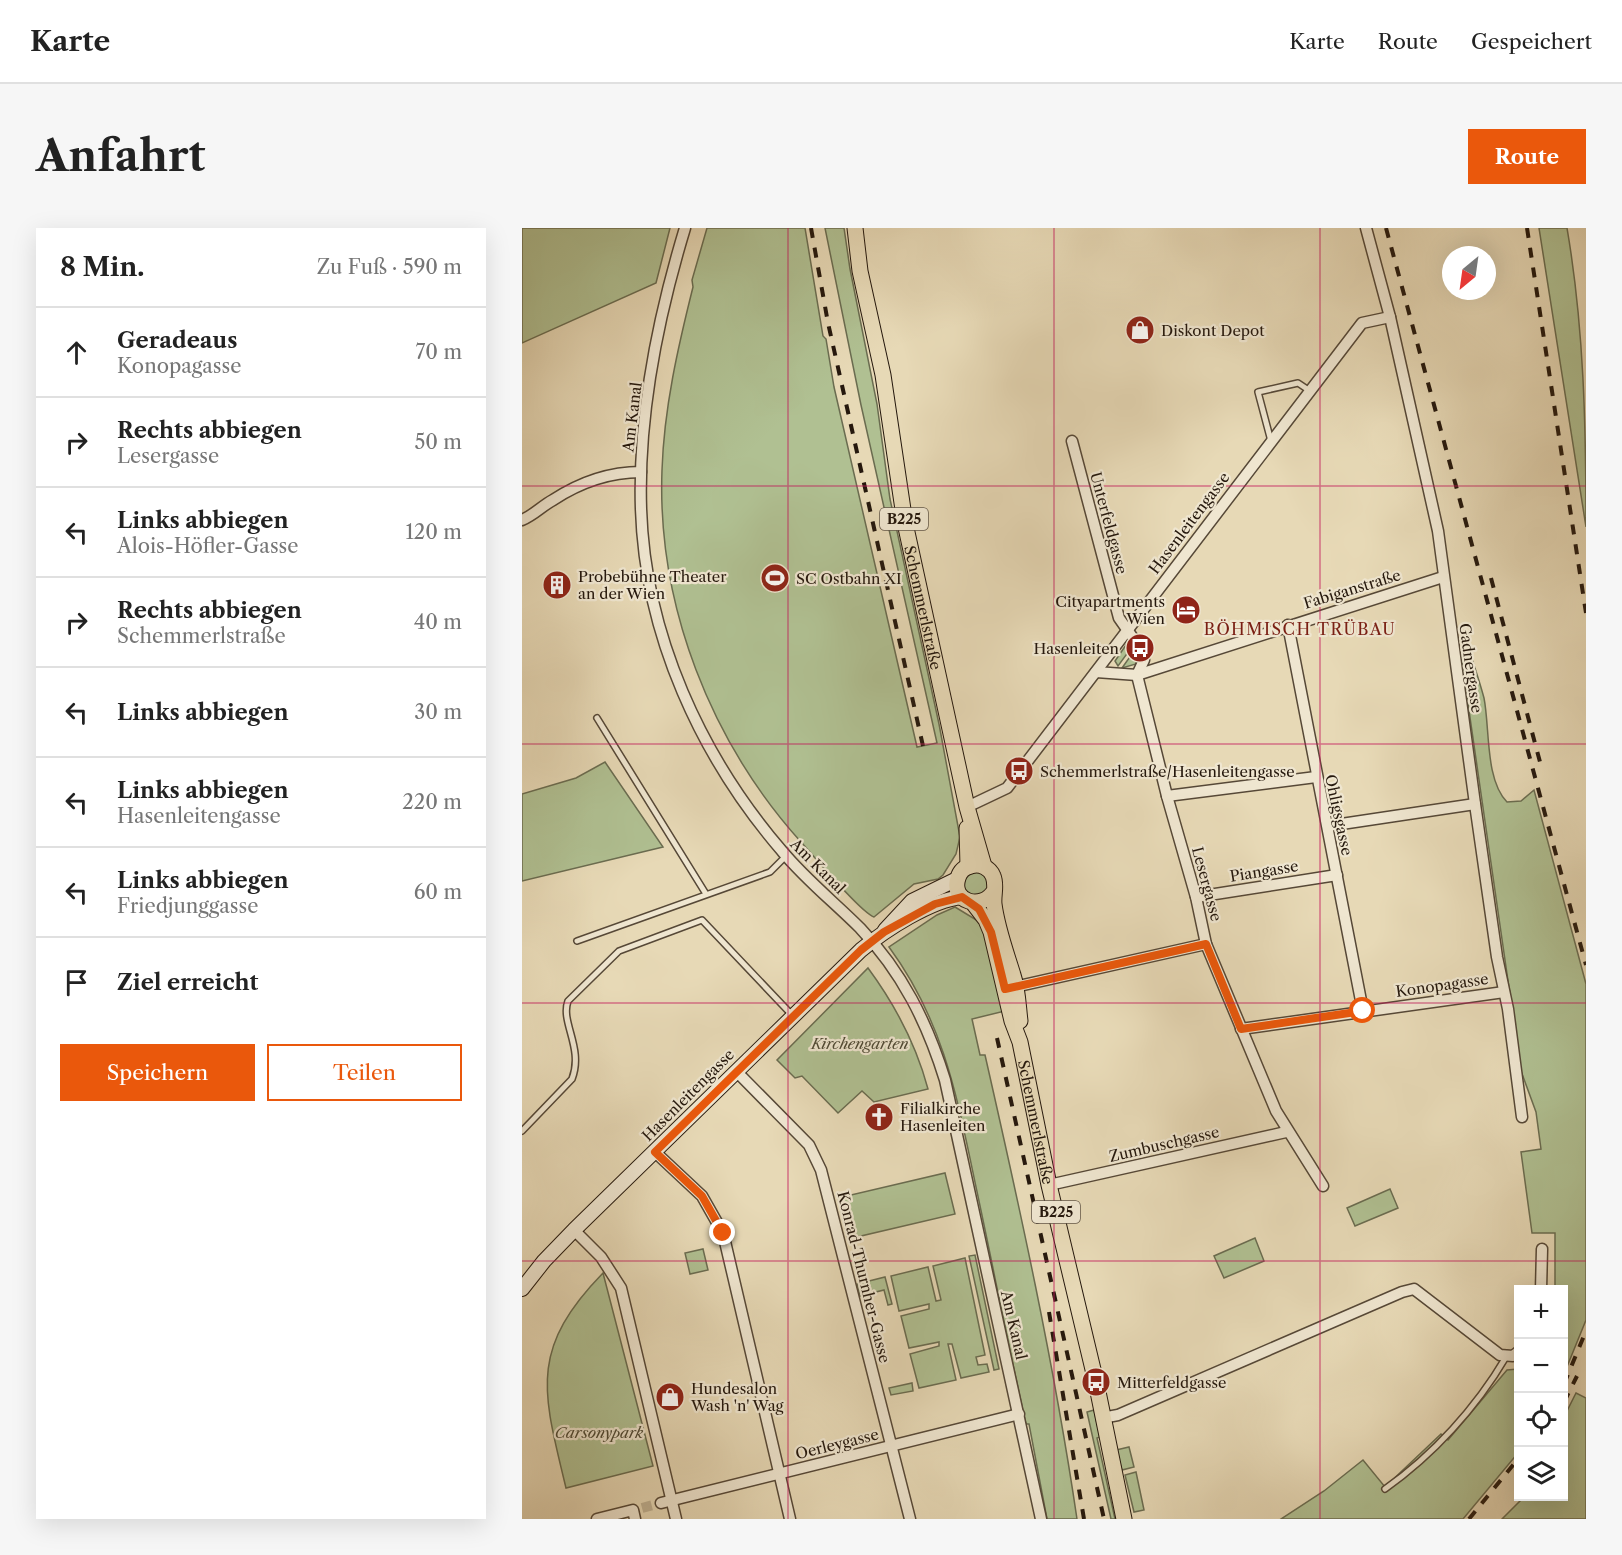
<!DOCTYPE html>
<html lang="de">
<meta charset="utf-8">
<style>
:root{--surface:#fff;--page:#f6f6f6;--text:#222;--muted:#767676;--line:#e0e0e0;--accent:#ea580c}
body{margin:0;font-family:"Libre Caslon Text",serif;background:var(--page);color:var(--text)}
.controls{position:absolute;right:18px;bottom:18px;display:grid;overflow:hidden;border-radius:0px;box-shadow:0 6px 24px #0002}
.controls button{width:54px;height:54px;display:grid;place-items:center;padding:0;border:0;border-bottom:2px solid var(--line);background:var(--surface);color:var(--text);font:30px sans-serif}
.compass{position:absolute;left:920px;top:18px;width:54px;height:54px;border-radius:50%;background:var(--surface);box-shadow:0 6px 24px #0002;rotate:209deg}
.stop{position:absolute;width:18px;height:18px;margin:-14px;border:4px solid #ea580c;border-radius:50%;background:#fff}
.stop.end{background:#ea580c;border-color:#fff;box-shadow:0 2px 6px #0008}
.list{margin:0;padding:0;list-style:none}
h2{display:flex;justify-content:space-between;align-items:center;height:78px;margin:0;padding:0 24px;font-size:26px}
h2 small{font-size:20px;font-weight:400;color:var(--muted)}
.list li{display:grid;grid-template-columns:39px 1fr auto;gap:18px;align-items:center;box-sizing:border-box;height:90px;padding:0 24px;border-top:2px solid var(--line)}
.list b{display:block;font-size:22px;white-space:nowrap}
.list p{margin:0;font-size:20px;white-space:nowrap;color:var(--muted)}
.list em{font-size:20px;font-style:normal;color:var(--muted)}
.actions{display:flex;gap:12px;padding:18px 24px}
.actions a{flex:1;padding:14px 0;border:2px solid var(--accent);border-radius:0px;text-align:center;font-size:21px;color:var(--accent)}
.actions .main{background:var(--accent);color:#fff}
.icon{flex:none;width:33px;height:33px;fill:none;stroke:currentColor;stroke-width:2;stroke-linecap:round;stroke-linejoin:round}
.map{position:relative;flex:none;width:1064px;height:1291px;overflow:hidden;border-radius:0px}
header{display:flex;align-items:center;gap:36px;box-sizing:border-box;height:84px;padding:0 30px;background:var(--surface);border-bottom:2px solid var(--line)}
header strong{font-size:28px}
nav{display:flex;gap:33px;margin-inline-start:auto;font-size:21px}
.intro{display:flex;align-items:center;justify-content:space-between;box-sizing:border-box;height:144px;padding:0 36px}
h1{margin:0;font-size:42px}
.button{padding:15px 27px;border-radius:0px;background:var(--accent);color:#fff;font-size:21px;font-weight:700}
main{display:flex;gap:36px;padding:0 36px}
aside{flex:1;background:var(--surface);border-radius:0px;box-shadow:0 6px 24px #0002}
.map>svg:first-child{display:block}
</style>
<header>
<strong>Karte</strong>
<nav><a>Karte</a><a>Route</a><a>Gespeichert</a></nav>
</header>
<div class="intro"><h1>Anfahrt</h1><a class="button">Route</a></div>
<main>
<aside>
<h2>8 Min.<small>Zu Fuß · 590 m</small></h2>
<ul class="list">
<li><svg class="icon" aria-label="ahead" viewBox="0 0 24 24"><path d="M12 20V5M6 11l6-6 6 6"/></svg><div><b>Geradeaus</b><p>Konopagasse</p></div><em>70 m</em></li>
<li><svg class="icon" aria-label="right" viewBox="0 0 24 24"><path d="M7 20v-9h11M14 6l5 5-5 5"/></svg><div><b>Rechts abbiegen</b><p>Lesergasse</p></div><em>50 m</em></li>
<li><svg class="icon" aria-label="left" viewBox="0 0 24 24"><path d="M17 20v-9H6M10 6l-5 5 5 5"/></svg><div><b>Links abbiegen</b><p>Alois-Höfler-Gasse</p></div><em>120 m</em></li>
<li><svg class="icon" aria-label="right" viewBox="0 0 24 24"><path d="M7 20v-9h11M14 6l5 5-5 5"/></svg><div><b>Rechts abbiegen</b><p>Schemmerlstraße</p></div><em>40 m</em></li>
<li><svg class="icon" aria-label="left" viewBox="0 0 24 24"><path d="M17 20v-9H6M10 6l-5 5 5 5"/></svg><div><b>Links abbiegen</b></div><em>30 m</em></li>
<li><svg class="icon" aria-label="left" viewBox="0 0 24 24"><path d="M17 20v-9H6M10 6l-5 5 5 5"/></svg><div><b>Links abbiegen</b><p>Hasenleitengasse</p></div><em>220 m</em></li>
<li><svg class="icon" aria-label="left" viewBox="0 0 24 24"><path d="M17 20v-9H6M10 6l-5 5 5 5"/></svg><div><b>Links abbiegen</b><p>Friedjunggasse</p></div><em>60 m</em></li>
<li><svg class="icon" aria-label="arrive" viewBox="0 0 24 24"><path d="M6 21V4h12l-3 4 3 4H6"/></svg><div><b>Ziel erreicht</b></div></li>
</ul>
<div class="actions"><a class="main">Speichern</a><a>Teilen</a></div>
</aside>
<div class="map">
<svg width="1064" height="1291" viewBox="0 0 1064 1291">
<rect width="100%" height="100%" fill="#e7d9b6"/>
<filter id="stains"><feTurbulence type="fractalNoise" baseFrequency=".00333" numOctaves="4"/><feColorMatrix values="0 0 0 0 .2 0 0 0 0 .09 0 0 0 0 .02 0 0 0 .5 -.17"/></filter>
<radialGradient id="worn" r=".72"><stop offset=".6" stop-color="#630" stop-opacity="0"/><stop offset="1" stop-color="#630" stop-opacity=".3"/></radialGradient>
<g fill="#b0c092" stroke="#6a6c50" stroke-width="1.5">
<path d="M0 0H148L134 55 0 115Z"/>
<path d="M185 0H283L301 108 304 111 312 159 395 519 415 515 339 177 303 0H322L328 41 355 176 368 271 417 496 438 609 434 626 421 647 416 651 392 656 352 689C338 684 292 628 279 614 189 514 135 378 140 242 142 180 156 119 171 59L170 52Z"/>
<path d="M1017 0H1045C1062 99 1064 199 1064 299Z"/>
<path d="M604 417 610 419 596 438 593 433Z"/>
<path d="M612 423 616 429 614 436 600 440Z"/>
<path d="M945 423 948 425C953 440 958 455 962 470 968 500 963 552 985 574L999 573 1012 562 1064 756V1092L1042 1146V1062L1033 1061V1005H1010L999 924 1019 921 1014 884 999 843 939 427Z"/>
<path d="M83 534 141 619 0 653V566L54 550Z"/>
<circle cx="454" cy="656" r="12"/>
<path d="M433 679 461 696 483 783 450 791 458 827H463C498 981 532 1135 555 1291H525L507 1196H504C486 1117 471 1038 454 959 435 869 422 794 367 719L415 687Z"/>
<path d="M346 740C374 778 394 816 406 861L352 874 340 863 316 885 280 848 273 850 255 832Z"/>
<path d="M423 945 433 986 326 1011 316 970Z"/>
<path d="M868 961 876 980 833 998 825 980Z"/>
<path d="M733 1010 742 1033 702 1050 692 1028Z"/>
<path d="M181 1021 186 1042 168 1046 163 1025Z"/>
<path d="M453 1027 477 1141 472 1142 447 1028Z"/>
<path d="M443 1030 463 1127 454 1129 456 1137 465 1136 467 1144 439 1150 430 1116H426L434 1152 397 1160 388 1126 417 1118V1114L387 1120 379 1088 407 1081V1076L377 1083 369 1048 406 1039 414 1073 419 1072 411 1038Z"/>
<path d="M81 1045 131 1238 44 1260C21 1164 6 1122 81 1045Z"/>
<path d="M363 1049 370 1076 366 1077 362 1062 338 1068 335 1056Z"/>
<path d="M996 1141V1225L941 1291H759L802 1263 841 1232 863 1259 919 1206 926 1212 985 1142Z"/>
<path d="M390 1155 391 1163 369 1167 367 1160Z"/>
<path d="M1054 1165 1064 1170V1291H980L1002 1269 1042 1268V1225H1045L1042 1189Z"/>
<path d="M572 1182 578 1209 575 1210 593 1291H589L565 1184Z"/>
<path d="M607 1219 612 1239 600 1242 594 1222Z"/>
<path d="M614 1244 622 1282 612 1284 603 1247Z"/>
</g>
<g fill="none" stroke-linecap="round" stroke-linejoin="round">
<path stroke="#c0b294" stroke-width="10" stroke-dasharray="10 5" stroke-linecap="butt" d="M120 1280 139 1275"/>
<g stroke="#564837" stroke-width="8">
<g id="lane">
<path d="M749 213 736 164 776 155 788 163"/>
<path d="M75 490 184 666"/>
<path d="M55 713 248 644 264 628"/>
<path d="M0 903 50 851C62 820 38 794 46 773L97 723 180 692 270 787"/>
<path d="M863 1261C911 1227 954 1180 984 1129"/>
</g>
</g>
<g stroke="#564837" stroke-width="13">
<g id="street">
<path d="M163 0C136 89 116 188 119 281 123 407 179 529 260 623 283 651 312 674 338 700 380 744 405 794 423 852L519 1291"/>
<path d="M844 0 868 89 916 303 953 576 975 729 986 781 1000 889"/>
<path d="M550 213 597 390 618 420 622 432 615 447"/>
<path d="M0 292C12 287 20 278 31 272 57 255 88 244 119 244"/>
<path d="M766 397 841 783"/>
<path d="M574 444 615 447 921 349"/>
<path d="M615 447 645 568 674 669 684 716 754 883 801 958"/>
<path d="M645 568 794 549"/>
<path d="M445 579 485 560 840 95 868 89"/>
<path d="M806 598 953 576"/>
<path d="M674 669 815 647"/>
<path d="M488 760 684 716"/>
<path d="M719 801 982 764"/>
<path d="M214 843 287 917 299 942 388 1291"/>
<path d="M133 924 180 968 201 1005 268 1291"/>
<path d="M527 957 764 904"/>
<path d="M52 1002 79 1029 99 1060 154 1291"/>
<path d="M1019 1062 1020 1021"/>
<path d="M580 1190 596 1187 880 1064 892 1061 978 1127 991 1128 996 1124"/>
<path d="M139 1275 497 1186"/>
<path d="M75 1291 111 1282 113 1291"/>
</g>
</g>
<g stroke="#25180d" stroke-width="16">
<g id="secondary">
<path d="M363 702 390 673 435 651"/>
<path d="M0 1061 22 1033 52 1002 339 722C363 702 409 672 440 669"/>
</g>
</g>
<g stroke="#25180d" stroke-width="17">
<g id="primary">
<path id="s1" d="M333 0 338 43 361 147 383 295 445 579 462 638"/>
<path d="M445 600 446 638"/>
<path d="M472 663C460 683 428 674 436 650 438 643 443 639 449 638 458 635 468 640 471 648 475 657 471 667 472 676 475 700 484 724 491 747 496 762 496 777 498 793"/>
<path id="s2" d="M451 675 464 692 469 704 490 793 498 814 527 957 574 1154 602 1291"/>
</g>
</g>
<use href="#lane" stroke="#efe6d0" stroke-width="5"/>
<use href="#street" stroke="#efe6d0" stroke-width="10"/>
<use href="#secondary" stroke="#efe6d0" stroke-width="14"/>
<use href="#primary" stroke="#e7d9b6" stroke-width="15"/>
<g stroke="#25180d" stroke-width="4" stroke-dasharray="10 10" stroke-linecap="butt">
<path d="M289 0 306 95 401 518"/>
<path d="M864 0 1064 737"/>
<path d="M1005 0 1064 385"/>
<path d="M969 350 1018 534"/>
<path d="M475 810 582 1291"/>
<path d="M527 1084 562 1291"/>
<path d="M1042 1156 1064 1103"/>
<path d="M1042 1174 1055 1148"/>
<path d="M947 1291 996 1231"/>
</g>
</g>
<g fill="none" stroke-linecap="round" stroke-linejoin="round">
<path stroke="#ea580c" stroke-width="8" d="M201 1005 180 968 133 924 339 722 362 704 413 676 440 669 457 681 469 704 483 761 684 716 719 801 841 783"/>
</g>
<path fill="none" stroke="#c2185b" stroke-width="1.5" stroke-opacity="0.55" d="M266 0V1291M532 0V1291M798 0V1291M0 258H1064M0 516H1064M0 775H1064M0 1033H1064"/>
<defs>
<g id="shop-disc" transform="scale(1.5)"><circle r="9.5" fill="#8f2418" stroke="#efe6d0"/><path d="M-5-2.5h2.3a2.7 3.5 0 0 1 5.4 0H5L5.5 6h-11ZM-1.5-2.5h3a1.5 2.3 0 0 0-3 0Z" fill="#fff"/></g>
<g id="stadium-disc" transform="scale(1.5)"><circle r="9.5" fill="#8f2418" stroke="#efe6d0"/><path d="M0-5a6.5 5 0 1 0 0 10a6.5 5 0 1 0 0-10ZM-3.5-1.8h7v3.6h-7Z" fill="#fff"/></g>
<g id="building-disc" transform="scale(1.5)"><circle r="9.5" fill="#8f2418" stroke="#efe6d0"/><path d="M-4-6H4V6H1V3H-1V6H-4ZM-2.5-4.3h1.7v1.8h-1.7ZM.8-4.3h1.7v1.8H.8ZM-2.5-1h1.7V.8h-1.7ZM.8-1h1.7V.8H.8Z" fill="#fff"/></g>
<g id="hotel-disc" transform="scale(1.5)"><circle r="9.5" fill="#8f2418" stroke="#efe6d0"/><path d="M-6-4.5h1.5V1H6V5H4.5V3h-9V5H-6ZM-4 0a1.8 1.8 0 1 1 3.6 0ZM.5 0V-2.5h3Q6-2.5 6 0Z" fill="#fff"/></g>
<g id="bus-disc" transform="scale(1.5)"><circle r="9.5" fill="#8f2418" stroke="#efe6d0"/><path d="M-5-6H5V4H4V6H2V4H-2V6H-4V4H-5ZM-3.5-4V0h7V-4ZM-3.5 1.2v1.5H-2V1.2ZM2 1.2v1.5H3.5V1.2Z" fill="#fff"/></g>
<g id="church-disc" transform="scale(1.5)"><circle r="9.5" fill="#8f2418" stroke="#efe6d0"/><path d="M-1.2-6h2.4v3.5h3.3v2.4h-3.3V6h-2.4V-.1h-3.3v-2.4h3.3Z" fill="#fff"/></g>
</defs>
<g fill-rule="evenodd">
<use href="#shop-disc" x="618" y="102"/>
<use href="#stadium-disc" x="253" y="350"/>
<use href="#building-disc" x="35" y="357"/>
<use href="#hotel-disc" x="664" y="382"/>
<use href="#bus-disc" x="618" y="420"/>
<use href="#bus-disc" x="497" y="543"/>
<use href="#church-disc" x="357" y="889"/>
<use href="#bus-disc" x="574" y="1154"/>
<use href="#shop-disc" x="148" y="1169"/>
</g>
<g text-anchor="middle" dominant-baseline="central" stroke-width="4.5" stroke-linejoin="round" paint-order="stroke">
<g fill="#efe6d0" stroke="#625648" stroke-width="1.5">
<rect x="358" y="280" width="48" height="22" rx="4.5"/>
<rect x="510" y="973" width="48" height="22" rx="4.5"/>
</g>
<g font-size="14" font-weight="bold" fill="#25180d">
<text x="382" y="291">B225</text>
<text x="534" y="984">B225</text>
</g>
<g font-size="15" fill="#25180d" stroke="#efe6d0" text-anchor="start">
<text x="639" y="102">Diskont Depot</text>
<text x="56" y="348">Probebühne Theater<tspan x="56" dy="17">an der Wien</tspan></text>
<text x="274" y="350">SC Ostbahn XI</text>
<text x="643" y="373" text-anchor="end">Cityapartments<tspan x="643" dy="17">Wien</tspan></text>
<text x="597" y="420" text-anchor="end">Hasenleiten</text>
<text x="518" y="543">Schemmerlstraße/Hasenleitengasse</text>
<text x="378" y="880">Filialkirche<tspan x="378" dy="17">Hasenleiten</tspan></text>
<text x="595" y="1154">Mitterfeldgasse</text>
<text x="169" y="1160">Hundesalon<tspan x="169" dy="17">Wash 'n' Wag</tspan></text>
</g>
<g font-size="15" fill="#25180d" stroke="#efe6d0">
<text transform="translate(110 189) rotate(-83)">Am Kanal</text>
<text transform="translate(587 295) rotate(75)">Unterfeldgasse</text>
<text transform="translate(667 295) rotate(-53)">Hasenleitengasse</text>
<text transform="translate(830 361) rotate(-17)">Fabiganstraße</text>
<text stroke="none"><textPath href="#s1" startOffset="386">Schemmerlstraße</textPath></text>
<text transform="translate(949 440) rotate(82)">Gadnergasse</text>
<text transform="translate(817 587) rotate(78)">Ohligsgasse</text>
<text transform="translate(296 638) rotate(45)">Am Kanal</text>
<text transform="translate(742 643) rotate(-9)">Piangasse</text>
<text transform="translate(685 656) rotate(75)">Lesergasse</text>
<text transform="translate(920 757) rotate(-8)">Konopagasse</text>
<text transform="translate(166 867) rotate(-45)">Hasenleitengasse</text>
<text stroke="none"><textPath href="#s2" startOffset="230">Schemmerlstraße</textPath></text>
<text transform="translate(642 916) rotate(-13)">Zumbuschgasse</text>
<text transform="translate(342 1049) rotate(76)">Konrad-Thurnher-Gasse</text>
<text transform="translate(492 1097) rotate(77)">Am Kanal</text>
<text transform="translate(315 1216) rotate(-14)">Oerleygasse</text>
</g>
<g font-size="15" font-style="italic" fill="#4f4a35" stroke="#efe6d0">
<text x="338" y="815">Kirchengarten</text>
<text x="77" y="1204">Carsonypark</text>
</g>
<g font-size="16" letter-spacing="1.5" fill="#7a1f14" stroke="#efe6d0">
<text x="778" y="401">BÖHMISCH TRÜBAU</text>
</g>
</g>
<rect width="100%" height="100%" filter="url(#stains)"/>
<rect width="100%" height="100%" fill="url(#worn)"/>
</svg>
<div class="controls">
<button>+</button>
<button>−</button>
<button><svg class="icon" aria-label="locate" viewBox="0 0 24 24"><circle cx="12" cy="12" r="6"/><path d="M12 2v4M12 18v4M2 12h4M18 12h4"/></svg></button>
<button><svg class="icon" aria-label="layers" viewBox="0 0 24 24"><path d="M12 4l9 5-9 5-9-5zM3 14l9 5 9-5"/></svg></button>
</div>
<svg class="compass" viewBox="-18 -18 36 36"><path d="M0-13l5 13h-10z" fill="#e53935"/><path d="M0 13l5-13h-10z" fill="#767676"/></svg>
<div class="stop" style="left:841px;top:783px"></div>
<div class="stop end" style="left:201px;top:1005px"></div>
</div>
</main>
